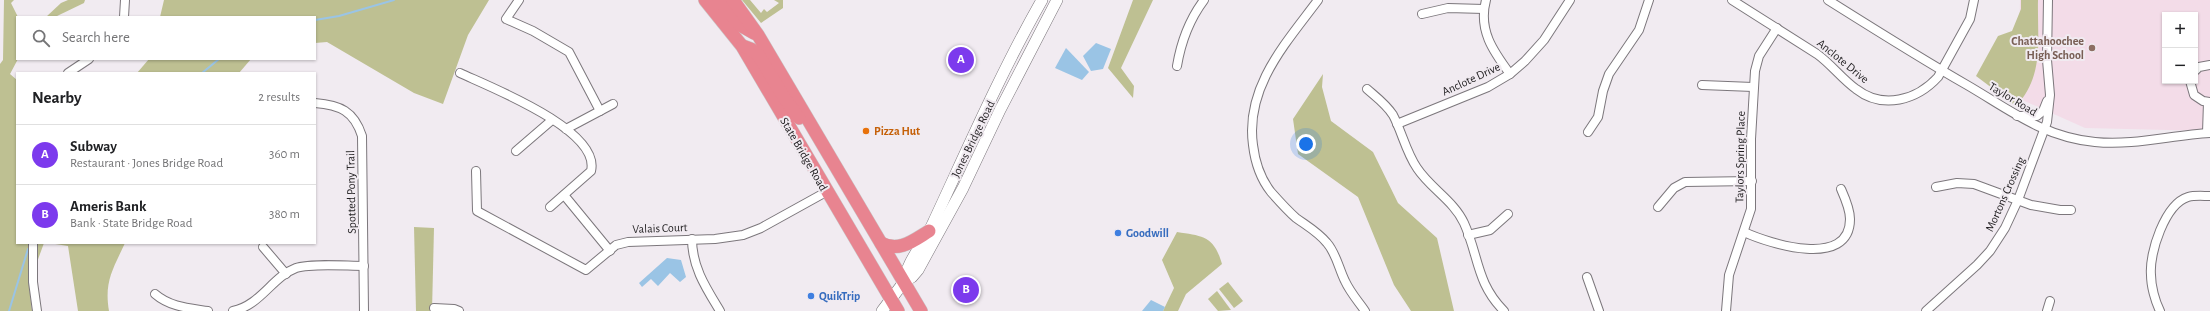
<!DOCTYPE html>
<meta charset="utf-8">
<style>
:root{--surface:#fff;--page:#f6f6f6;--text:#202124;--muted:#757577;--line:#e0e0e0;--accent:#7c3aed}
body{margin:0;font-family:"Alegreya Sans",sans-serif;background:var(--page);color:var(--text)}
.controls{position:absolute;right:12px;top:12px;display:grid;overflow:hidden;border-radius:0px;box-shadow:0 1px 3px #0004}
.controls button{width:36px;height:36px;display:grid;place-items:center;padding:0;border:0;border-bottom:1px solid var(--line);background:var(--surface);color:var(--text);font:20px sans-serif}
.you{position:absolute;left:1306px;top:144px;width:14px;height:14px;margin:-10px;border:3px solid #fff;border-radius:50%;background:#1a73e8;box-shadow:0 0 0 6px #1a73e833}
.badge{display:grid;place-items:center;width:26px;height:26px;border-radius:50%;background:var(--accent);color:#fff;font-size:13px;font-weight:700}
.pin{position:absolute;translate:-50% -50%;border:2px solid #fff;box-shadow:0 1px 4px #0006}
.list{margin:0;padding:0;list-style:none}
h2{display:flex;justify-content:space-between;align-items:center;height:52px;margin:0;padding:0 16px;font-size:17px}
h2 small{font-size:13px;font-weight:400;color:var(--muted)}
.list li{display:grid;grid-template-columns:26px 1fr auto;gap:12px;align-items:center;box-sizing:border-box;height:60px;padding:0 16px;border-top:1px solid var(--line)}
.list b{display:block;font-size:15px;white-space:nowrap}
.list p{margin:0;font-size:13px;white-space:nowrap;color:var(--muted)}
.list em{font-size:13px;font-style:normal;color:var(--muted)}
.icon{flex:none;width:22px;height:22px;fill:none;stroke:currentColor;stroke-width:2;stroke-linecap:round;stroke-linejoin:round}
.map{position:relative;flex:none;width:2210px;height:311px;overflow:hidden}
.search{position:absolute;background:var(--surface);box-shadow:0 1px 3px #0004;left:16px;top:16px;width:300px;height:44px;display:flex;align-items:center;gap:10px;box-sizing:border-box;padding:0 14px;border-radius:0px;color:var(--muted);font-size:15px}
.panel{position:absolute;background:var(--surface);box-shadow:0 1px 3px #0004;left:16px;top:72px;width:300px;height:172px;border-radius:0px}
.map>svg:first-child{display:block}
</style>
<div class="map">
<svg width="2210" height="311" viewBox="0 0 2210 311">
<rect width="100%" height="100%" fill="#f1ebf1"/>
<path fill="#f3dce8" fill-rule="evenodd" d="M2020 0H2210V131L2085 128 2018 98ZM2165 15H2195V81H2165Z"/>
<g fill="#bec092">
<path d="M4 0H14L11 3 18 17V59L10 74 17 80V243H44L29 284 32 311H0V64L3 60Z"/>
<path d="M68 0H85L84 3 55 17H46L61 3Z"/>
<path d="M164 0H489L468 35 443 104 414 93 327 42 315 43V17H160Z"/>
<path d="M742 0H750L761 13 764 9 767 12 779 3 774 0H783V8L761 23Z"/>
<path d="M1133 0H1153L1121 68 1134 86 1133 98 1108 68Z"/>
<path d="M2021 0H2038C2037 39 2045 75 2016 106L1976 76 1998 36 2012 31 2021 9Z"/>
<path d="M149 59H251L239 73H137Z"/>
<path d="M1323 74 1322 87 1331 121 1373 152 1398 203 1437 238 1454 311H1411L1394 285 1358 197 1298 154 1293 119Z"/>
<path d="M414 227 434 228 432 311H416Z"/>
<path d="M1177 232C1203 236 1214 236 1222 264L1186 294 1178 311H1163L1174 288 1162 260Z"/>
<path d="M49 243H125C113 269 104 282 109 311H78L68 246Z"/>
<path d="M1228 282 1243 301 1234 308 1219 289Z"/>
<path d="M1217 291 1231 310 1218 311 1208 299Z"/>
</g>
<g fill="#9ac4e5">
<path d="M1096 43 1111 49 1103 69 1091 71 1083 56Z"/>
<path d="M1066 48 1089 72 1082 80 1055 68Z"/>
<path d="M667 258 681 260 686 277 680 282 670 273 658 286 651 279 642 287 639 283Z"/>
<path d="M1151 300 1165 307 1163 311H1142Z"/>
</g>
<g fill="none" stroke-linecap="round" stroke-linejoin="round">
<g stroke="#9ac4e5" stroke-width="2">
<path d="M315 20 339 16 394 0"/>
<path d="M202 73 219 59"/>
<path d="M9 311 28 249"/>
</g>
<g stroke="#7c777c" stroke-width="10">
<g id="minor">
<path d="M519 0 506 19 533 31 569 52 600 111"/>
<path d="M1318 0C1286 43 1245 87 1253 145 1255 162 1260 178 1271 192 1279 201 1287 210 1296 218 1307 226 1318 232 1327 243 1336 253 1339 269 1345 281 1350 292 1358 301 1365 311"/>
<path d="M1486 0C1478 30 1493 51 1510 74"/>
<path d="M1732 0C1760 18 1789 36 1817 54 1831 64 1842 79 1856 89 1883 110 1917 100 1938 77L1970 19 1974 0"/>
<path d="M1828 0C1874 29 1920 58 1967 85 2010 110 2043 137 2095 142 2133 146 2172 135 2210 133"/>
<path d="M1422 14 1448 8 1484 9"/>
<path d="M124 17 125 0"/>
<path d="M1177 66C1181 42 1189 20 1204 0"/>
<path d="M2195 71 2199 67 2210 65"/>
<path d="M68 73 89 59"/>
<path d="M460 73C490 87 601 130 591 171L550 207"/>
<path d="M2190 81 2194 95 2203 101 2210 102"/>
<path d="M1702 85 1753 87"/>
<path d="M1367 89C1376 97 1386 104 1393 115 1402 132 1406 152 1417 168 1430 188 1454 201 1464 223 1479 256 1476 283 1504 311"/>
<path d="M315 103C340 105 354 111 362 136L364 311"/>
<path d="M2017 116H2037L2043 111 2047 101"/>
<path d="M1397 124 1488 87 1510 74 1525 61 1544 40 1570 0"/>
<path d="M566 129 613 104"/>
<path d="M1588 132 1598 117 1603 91 1609 74 1639 30 1649 0"/>
<path d="M2207 133 2208 102"/>
<path d="M516 151 552 120"/>
<path d="M476 171 477 211 586 270 616 245 628 242 715 239 743 235 761 228 826 192"/>
<path d="M1936 187 1957 183 1974 184 2031 205 2060 210H2071"/>
<path d="M564 195 610 251"/>
<path d="M1658 207 1674 188 1685 182 1752 181"/>
<path d="M1744 232C1770 244 1850 269 1850 219 1850 209 1845 198 1841 189"/>
<path d="M1468 235 1490 230 1508 214"/>
<path d="M692 239C692 267 706 288 720 311"/>
<path d="M33 243V282L37 311"/>
<path d="M263 247 286 274"/>
<path d="M1587 277 1599 311"/>
<path d="M155 294C170 307 189 308 208 311"/>
<path d="M434 308 454 309 459 311"/>
<path d="M233 311C261 305 272 277 296 268 311 263 346 266 364 266"/>
<path d="M1726 311 1729 275 1751 209V139L1755 71 1759 56 1777 28"/>
<path d="M1926 311 1977 265 1990 251 2005 228 2018 200 2047 122 2050 95 2047 60 2048 0"/>
<path d="M2047 311 2050 301"/>
<path d="M2160 311C2155 301 2151 286 2151 275 2149 253 2165 204 2188 197 2195 195 2203 196 2210 196"/>
</g>
</g>
<g stroke="#7c777c" stroke-width="12">
<g id="secondary">
<path d="M904 282C907 260 924 244 933 223 968 148 1001 72 1042 0"/>
<path d="M882 311 904 282 912 277 918 270 963 188 1000 110 1057 0"/>
</g>
</g>
<g stroke="#c9c9c9" stroke-width="14">
<g id="trunk">
<path d="M705 0 742 46 898 311"/>
<path d="M719 0 740 25 754 33"/>
<path d="M733 0 758 35 921 311"/>
<path d="M743 46 751 49 759 56 785 99 799 118"/>
<path d="M881 243C899 253 914 240 929 231"/>
</g>
</g>
<use href="#minor" stroke="#fff" stroke-width="8"/>
<use href="#secondary" stroke="#fff" stroke-width="11"/>
<use href="#trunk" stroke="#e88490" stroke-width="13"/>
</g>
<circle fill="#8d6e63" stroke="#f1ebf1" stroke-width="1.5" cx="2092" cy="48" r="4"/>
<circle fill="#e8710a" stroke="#f1ebf1" stroke-width="1.5" cx="866" cy="131" r="4"/>
<g fill="#3f7fe0" stroke="#f1ebf1" stroke-width="1.5">
<circle cx="1118" cy="233" r="4"/>
<circle cx="811" cy="296" r="4"/>
</g>
<g text-anchor="middle" dominant-baseline="central" stroke-width="4" stroke-linejoin="round" paint-order="stroke">
<g font-size="12" font-weight="bold" fill="#785e54" stroke="#f1ebf1" text-anchor="end">
<text x="2084" y="41">Chattahoochee<tspan x="2084" dy="14">High School</tspan></text>
</g>
<g font-size="12" fill="#201e20" stroke="#f1ebf1">
<text transform="translate(1843 61) rotate(39)">Anclote Drive</text>
<text transform="translate(1471 79) rotate(-25)">Anclote Drive</text>
<text transform="translate(2013 99) rotate(31)">Taylor Road</text>
<text transform="translate(973 139) rotate(-64)">Jones Bridge Road</text>
<text transform="translate(804 154) rotate(60)">State Bridge Road</text>
<text transform="translate(1740 157) rotate(-89)">Taylors Spring Place</text>
<text transform="translate(351 192) rotate(-91)">Spotted Pony Trail</text>
<text transform="translate(2005 194) rotate(-66)">Mortons Crossing</text>
<text transform="translate(660 228) rotate(-2)">Valais Court</text>
</g>
<g font-size="12" font-weight="bold" fill="#c56008" stroke="#f1ebf1" text-anchor="start">
<text x="874" y="131">Pizza Hut</text>
</g>
<g font-size="12" font-weight="bold" fill="#366cbe" stroke="#f1ebf1" text-anchor="start">
<text x="1126" y="233">Goodwill</text>
<text x="819" y="296">QuikTrip</text>
</g>
</g>
</svg>
<div class="controls">
<button>+</button>
<button>−</button>
</div>
<div class="you"></div>
<div class="pin badge" style="left:961px;top:60px">A</div>
<div class="pin badge" style="left:966px;top:290px">B</div>
<div class="search"><svg class="icon" aria-label="search" viewBox="0 0 24 24"><circle cx="10" cy="10" r="6"/><path d="M15 15l6 6"/></svg>Search here</div>
<section class="panel">
<h2>Nearby<small>2 results</small></h2>
<ul class="list">
<li><span class="badge">A</span><div><b>Subway</b><p>Restaurant · Jones Bridge Road</p></div><em>360 m</em></li>
<li><span class="badge">B</span><div><b>Ameris Bank</b><p>Bank · State Bridge Road</p></div><em>380 m</em></li>
</ul>
</section>
</div>
